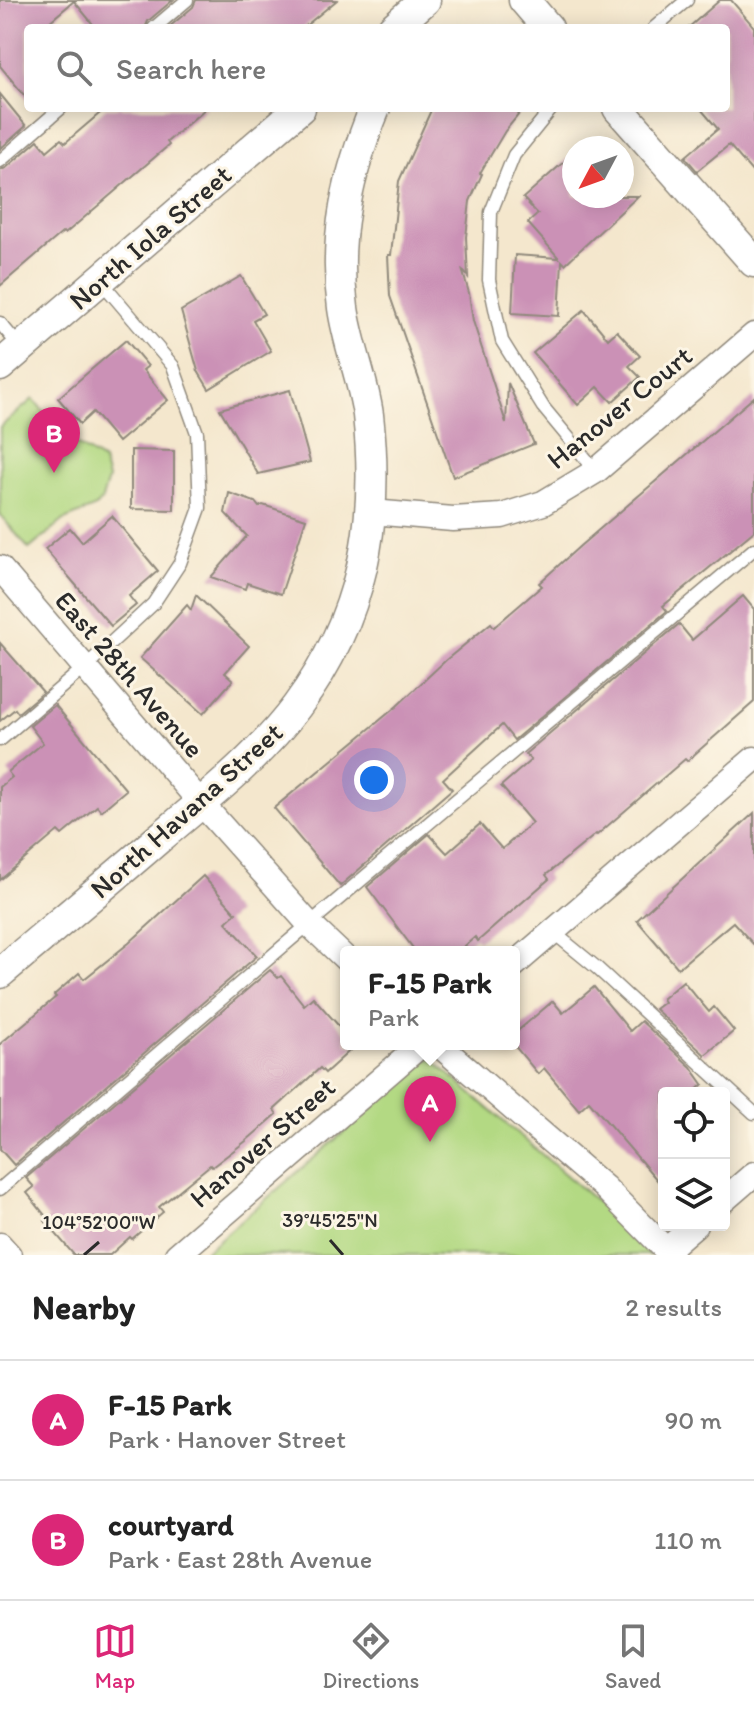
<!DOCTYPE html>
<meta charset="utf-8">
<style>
:root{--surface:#fff;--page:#f2f2f2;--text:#222;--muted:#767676;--line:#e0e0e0;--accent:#db2777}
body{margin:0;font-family:Itim,sans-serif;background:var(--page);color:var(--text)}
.controls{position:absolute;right:24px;bottom:24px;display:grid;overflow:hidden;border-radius:8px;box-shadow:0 4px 20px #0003}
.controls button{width:72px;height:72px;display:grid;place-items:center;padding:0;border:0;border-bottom:2px solid var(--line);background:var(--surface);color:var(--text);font:40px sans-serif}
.compass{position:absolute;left:562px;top:136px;width:72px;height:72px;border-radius:50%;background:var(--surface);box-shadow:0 4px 20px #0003;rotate:229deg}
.you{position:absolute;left:374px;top:780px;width:28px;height:28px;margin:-20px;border:6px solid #fff;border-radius:50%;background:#1a73e8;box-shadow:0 0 0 12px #1a73e833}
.badge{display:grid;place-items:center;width:52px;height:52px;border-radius:50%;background:var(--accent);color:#fff;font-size:26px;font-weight:700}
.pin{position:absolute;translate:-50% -66px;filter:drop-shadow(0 2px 4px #0008)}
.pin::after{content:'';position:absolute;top:42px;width:28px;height:24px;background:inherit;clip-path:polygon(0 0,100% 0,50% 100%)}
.popup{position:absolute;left:340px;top:946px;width:180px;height:104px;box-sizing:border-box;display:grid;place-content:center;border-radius:8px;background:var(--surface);filter:drop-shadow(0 2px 6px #0005);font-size:26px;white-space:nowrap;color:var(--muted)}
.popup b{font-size:30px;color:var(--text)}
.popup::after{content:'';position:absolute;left:50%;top:100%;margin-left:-16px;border:16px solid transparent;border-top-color:var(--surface)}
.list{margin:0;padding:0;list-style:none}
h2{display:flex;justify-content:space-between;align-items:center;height:104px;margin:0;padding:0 32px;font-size:34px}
h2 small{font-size:26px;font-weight:400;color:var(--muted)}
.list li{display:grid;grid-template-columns:52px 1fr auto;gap:24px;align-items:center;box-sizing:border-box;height:120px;padding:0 32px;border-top:2px solid var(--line)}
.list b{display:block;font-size:30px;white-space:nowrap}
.list p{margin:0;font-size:26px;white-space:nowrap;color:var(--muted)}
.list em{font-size:26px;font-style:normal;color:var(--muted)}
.icon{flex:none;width:44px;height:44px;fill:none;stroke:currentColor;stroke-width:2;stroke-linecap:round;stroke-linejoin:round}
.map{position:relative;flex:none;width:754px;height:1255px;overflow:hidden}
.search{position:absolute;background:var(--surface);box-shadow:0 4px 20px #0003;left:24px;right:24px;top:24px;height:88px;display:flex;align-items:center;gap:20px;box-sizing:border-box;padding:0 28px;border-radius:8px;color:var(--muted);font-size:30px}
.sheet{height:344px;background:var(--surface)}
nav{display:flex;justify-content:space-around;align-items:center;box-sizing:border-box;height:112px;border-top:2px solid var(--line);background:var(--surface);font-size:22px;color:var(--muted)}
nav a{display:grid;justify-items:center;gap:4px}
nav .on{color:var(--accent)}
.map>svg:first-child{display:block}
</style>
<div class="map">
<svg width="754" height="1255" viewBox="0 0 754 1255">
<rect width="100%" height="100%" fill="#fcf5e5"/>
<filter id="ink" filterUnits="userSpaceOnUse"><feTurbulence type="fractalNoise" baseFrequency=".0125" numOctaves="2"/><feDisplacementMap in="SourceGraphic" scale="16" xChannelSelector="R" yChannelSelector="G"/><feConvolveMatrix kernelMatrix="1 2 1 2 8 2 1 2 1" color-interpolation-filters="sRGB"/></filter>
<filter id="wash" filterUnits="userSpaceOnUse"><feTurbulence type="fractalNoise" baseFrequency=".006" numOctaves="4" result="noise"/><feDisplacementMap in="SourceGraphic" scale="32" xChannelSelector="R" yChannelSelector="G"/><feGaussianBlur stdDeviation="1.8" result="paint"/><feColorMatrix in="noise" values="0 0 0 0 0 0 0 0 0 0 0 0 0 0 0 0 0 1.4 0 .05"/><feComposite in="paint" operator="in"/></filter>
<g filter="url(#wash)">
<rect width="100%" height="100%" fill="#f4e7cd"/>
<g fill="#b3d983" stroke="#6f8257" stroke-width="2">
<path d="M33 399 69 440 103 461 108 479 102 499 96 507 64 520 29 549 0 515V427Z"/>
<path d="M430 1058 625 1226 650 1255H201Z"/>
</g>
<g id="blocks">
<g fill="#cb91b6">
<path d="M0 0H173L148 21 145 28H96L74 1 42 28H28V100L0 66Z"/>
<path d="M196 0H337L303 28H168L193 7Z"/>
<path d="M720 0H731L754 27V174L729 145 697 171 685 157 718 129 700 108H726V28H688Z"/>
<path d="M0 94 26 126 0 149Z"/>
<path d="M106 108H206L167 142 169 145 65 234 63 232 0 286V170L6 168 38 140 47 151 61 139 65 143Z"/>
<path d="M432 108H524L505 131 480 173 482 174 470 201 466 237 468 277 462 269 469 293 473 321 506 423 508 383 534 444 453 477 390 296 388 255H391L399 181Z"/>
<path d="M574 153V196H638L565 264 562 261 559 316 512 313 515 255 559 258 528 223 538 214 523 198Z"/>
<path d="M241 276 264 314 253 320 271 351 209 389 198 371 181 311Z"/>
<path d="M584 310 608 339 617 331 640 356 629 366 640 377 612 402 598 387 578 405 533 353Z"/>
<path d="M126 340 148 366 143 370 168 400 118 442 93 412 80 424 58 398Z"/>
<path d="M290 390 310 462 258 474 220 409Z"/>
<path d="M754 397V531L663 606 667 611 514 740 502 725 443 779 452 789 340 886 274 808 397 706 446 660 491 623 494 627 542 586 539 583 580 546Z"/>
<path d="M131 450 174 451V510L131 509Z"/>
<path d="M229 493 255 502 259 507 263 505 306 519 281 594 247 583 245 589 211 577 247 536 225 513Z"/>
<path d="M112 516 158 571 129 596 136 605 111 626 45 549 70 528 82 542Z"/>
<path d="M196 595 249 646 225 673 233 680 203 714 140 658 187 605 191 610Z"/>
<path d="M743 596 754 609V702L687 761 685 759 597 835 596 834 546 875 549 879 478 941 475 937 458 952H416L367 887 429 834 447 853 480 824 502 849 532 823 501 786 531 760 525 754 679 624 692 640Z"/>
<path d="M0 643 43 692 18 713 15 709 0 721Z"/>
<path d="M55 705 126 790 101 811 97 806 62 835 58 831 0 880V787L12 777 8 772 43 743 30 726Z"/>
<path d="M754 813V945L733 922 678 968 637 920Z"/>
<path d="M203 876 236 913 226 922 257 956 14 1165 0 1149V1044L56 997 54 995 79 973 84 979 129 943Z"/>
<path d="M270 970 278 978 281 976 304 1005 313 997 346 1034V1044L356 1045 325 1073 320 1068 274 1110 277 1114 246 1141 212 1167 210 1165 159 1207 163 1212 132 1239 130 1237 110 1255H74L45 1221 48 1219 27 1193 34 1187 26 1178Z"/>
<path d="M683 981 709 1012 714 1007 734 1031 705 1055 655 1009 664 1002 662 999Z"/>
<path d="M594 987 630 1031 641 1021 691 1067 703 1084 693 1093H664V1188L589 1101 579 1110 544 1068 538 1074 513 1044 514 1034 553 1001 563 1013Z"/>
</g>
</g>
</g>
<g filter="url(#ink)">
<use href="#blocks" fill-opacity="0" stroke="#90897c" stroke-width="2"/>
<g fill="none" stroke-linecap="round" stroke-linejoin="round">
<g stroke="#90897c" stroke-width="15">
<g id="service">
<path d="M154 28 187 0"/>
<path d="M654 28 687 0"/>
<path d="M552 108 514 155 491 212 489 280 502 341 543 407 596 471"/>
<path d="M0 161 61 108"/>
<path d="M0 323 21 348"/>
<path d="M0 740 85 667 153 604 180 563 200 508 197 433 173 366 100 280"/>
<path d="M553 932 597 968 754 1113"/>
<path d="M0 1189 309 924 754 549"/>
</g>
</g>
<g stroke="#90897c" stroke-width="27">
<g id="minor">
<path d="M372 512 453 519 502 516 543 503 596 471 754 335"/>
<path d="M0 568 201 803 309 924 346 959"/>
<path d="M514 965 754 759"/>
<path d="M438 1044 604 1187 671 1255"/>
<path d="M724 1200 754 1174"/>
<path d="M0 1245 9 1255"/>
<path d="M666 1250 695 1225"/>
<path d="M177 1255 422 1044"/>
</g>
</g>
<g stroke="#90897c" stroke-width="33">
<g id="tertiary">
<path d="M524 0 548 28"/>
<path d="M393 28 425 0"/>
<path d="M618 108 754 262"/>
<path d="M0 366 300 108"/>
<path d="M0 973C52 929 105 885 157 840 206 799 259 757 297 706 363 617 380 523 368 415 363 379 348 344 343 308 333 238 348 173 375 108"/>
</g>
</g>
<use href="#service" stroke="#fff" stroke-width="12"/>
<use href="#minor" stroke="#fff" stroke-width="24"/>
<use href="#tertiary" stroke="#fff" stroke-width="30"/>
</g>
</g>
<path fill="none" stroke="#2b2b2b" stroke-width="3" d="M330 1240 343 1255M84 1255 99 1242"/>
<g text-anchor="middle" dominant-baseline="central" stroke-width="6" stroke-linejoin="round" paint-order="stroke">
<g font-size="28" fill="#2b2b2b" stroke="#fcf5e5">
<text transform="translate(150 237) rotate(-41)">North Iola Street</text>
<text transform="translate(619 407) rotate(-39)">Hanover Court</text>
<text transform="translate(130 674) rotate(49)">East 28th Avenue</text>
<text transform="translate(186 810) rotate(-42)">North Havana Street</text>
<text transform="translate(262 1142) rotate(-41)">Hanover Street</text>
</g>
</g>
<g font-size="20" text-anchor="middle" fill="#2b2b2b" stroke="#fcf5e5" stroke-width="6" stroke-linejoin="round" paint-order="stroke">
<text x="330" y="1227">39°45'25"N</text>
<text x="99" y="1229">104°52'00"W</text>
</g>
</svg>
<div class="controls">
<button><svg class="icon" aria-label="locate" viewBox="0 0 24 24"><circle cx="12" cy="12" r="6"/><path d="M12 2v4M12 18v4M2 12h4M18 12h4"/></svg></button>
<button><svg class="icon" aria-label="layers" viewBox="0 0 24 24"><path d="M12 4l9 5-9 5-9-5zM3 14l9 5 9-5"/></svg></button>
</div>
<svg class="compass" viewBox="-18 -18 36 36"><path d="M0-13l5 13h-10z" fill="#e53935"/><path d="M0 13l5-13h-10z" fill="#767676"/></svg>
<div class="you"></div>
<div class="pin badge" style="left:430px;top:1142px">A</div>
<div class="popup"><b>F-15 Park</b>Park</div>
<div class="pin badge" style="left:54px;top:473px">B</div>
<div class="search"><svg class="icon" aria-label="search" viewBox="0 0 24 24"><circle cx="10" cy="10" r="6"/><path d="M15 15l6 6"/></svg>Search here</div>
</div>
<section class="sheet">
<h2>Nearby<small>2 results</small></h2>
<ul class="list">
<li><span class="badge">A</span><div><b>F-15 Park</b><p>Park · Hanover Street</p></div><em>90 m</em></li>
<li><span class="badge">B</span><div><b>courtyard</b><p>Park · East 28th Avenue</p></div><em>110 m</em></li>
</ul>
</section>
<nav>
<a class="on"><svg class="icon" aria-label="map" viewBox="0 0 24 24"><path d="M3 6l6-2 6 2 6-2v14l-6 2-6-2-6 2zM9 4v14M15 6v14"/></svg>Map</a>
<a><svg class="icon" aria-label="directions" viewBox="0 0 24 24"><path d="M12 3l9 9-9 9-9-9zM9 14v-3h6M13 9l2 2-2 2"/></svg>Directions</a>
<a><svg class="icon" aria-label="saved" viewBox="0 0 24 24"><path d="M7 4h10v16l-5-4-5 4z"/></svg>Saved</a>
</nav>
